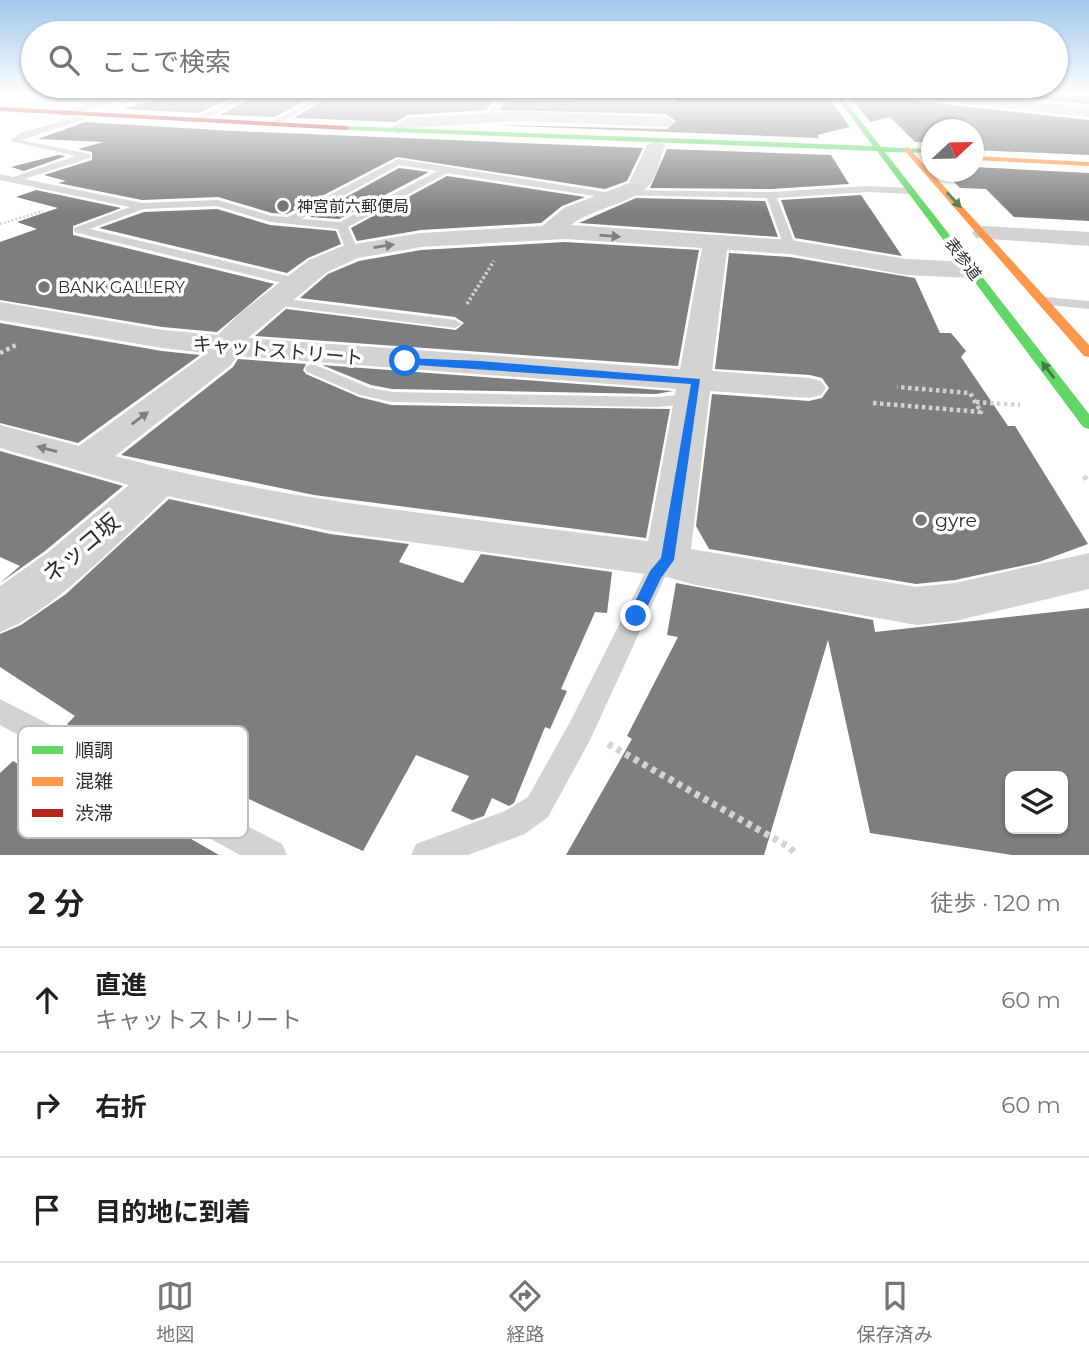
<!DOCTYPE html>
<html lang="ja">
<meta charset="utf-8">
<style>
:root{--surface:#fff;--page:#f2f2f2;--text:#202124;--muted:#757577;--line:#e0e0e0;--accent:#777}
body{margin:0;font-family:Montserrat,"Noto Sans JP",sans-serif;background:var(--page);color:var(--text)}
.controls{position:absolute;right:21px;bottom:21px;display:grid;overflow:hidden;border-radius:10px;box-shadow:0 2px 5px #0004}
.controls button{width:63px;height:63px;display:grid;place-items:center;padding:0;border:0;border-bottom:2px solid var(--line);background:var(--surface);color:var(--text);font:35px sans-serif}
.compass{position:absolute;left:921px;top:119px;width:63px;height:63px;border-radius:50%;background:var(--surface);box-shadow:0 2px 5px #0004;rotate:68deg}
.stop{position:absolute;width:21px;height:21px;margin:-16px;border:5px solid #1a73e8;border-radius:50%;background:#fff}
.stop.end{background:#1a73e8;border-color:#fff;box-shadow:0 2px 7px #0008}
.list{margin:0;padding:0;list-style:none}
h2{display:flex;justify-content:space-between;align-items:center;height:91px;margin:0;padding:0 28px;font-size:30px}
h2 small{font-size:23px;font-weight:400;color:var(--muted)}
.list li{display:grid;grid-template-columns:46px 1fr auto;gap:21px;align-items:center;box-sizing:border-box;height:105px;padding:0 28px;border-top:2px solid var(--line)}
.list b{display:block;font-size:26px;white-space:nowrap}
.list p{margin:0;font-size:23px;white-space:nowrap;color:var(--muted)}
.list em{font-size:23px;font-style:normal;color:var(--muted)}
.icon{flex:none;width:38px;height:38px;fill:none;stroke:currentColor;stroke-width:2;stroke-linecap:round;stroke-linejoin:round}
.map{position:relative;flex:none;width:1089px;height:855px;overflow:hidden}
.search{position:absolute;background:var(--surface);box-shadow:0 2px 5px #0004;left:21px;right:21px;top:21px;height:77px;display:flex;align-items:center;gap:18px;box-sizing:border-box;padding:0 24px;border-radius:38px;color:var(--muted);font-size:26px}
.sheet{height:406px;background:var(--surface)}
nav{display:flex;justify-content:space-around;align-items:center;box-sizing:border-box;height:98px;border-top:2px solid var(--line);background:var(--surface);font-size:19px;color:var(--muted)}
nav a{display:grid;justify-items:center;gap:4px}
nav .on{color:var(--accent)}
.map>svg:first-child{display:block}
</style>
<div class="map">
<svg width="1089" height="855" viewBox="0 0 1089 855">
<rect width="100%" height="100%" fill="#fff"/>
<g fill="#7e7e7e" fill-rule="evenodd">
<path d="M156 94H241L199 113 123 109 157 99Z"/>
<path d="M258 94H317L275 117 220 115Z"/>
<path d="M332 94H499L486 110 407 115 396 122 294 118Z"/>
<path d="M653 94H826L850 127 817 135 819 138 492 125 667 129 676 121 666 114 500 110 506 101 675 102 678 98 671 94Z"/>
<path d="M848 94H907L916 101 1089 120V155L974 150V130H932V142H915L890 117 870 122Z"/>
<path d="M987 94H1089V104Z"/>
<path d="M85 122 233 131 643 148 627 181 605 189 397 157 287 214 272 213 218 197 142 200 58 183 66 181 44 175 92 160V152L78 149 104 142 38 139Z"/>
<path d="M667 149 831 155 849 184 771 189 650 188Z"/>
<path d="M58 155 66 156 24 171 11 167Z"/>
<path d="M974 167 1089 173V221L1014 217 986 189 960 188 944 172H974Z"/>
<path d="M399 168 429 172 339 219 310 217Z"/>
<path d="M447 176 585 197 562 206 541 223 421 230 357 241 351 228Z"/>
<path d="M36 190 121 208 73 226V235L274 284 217 332 162 327 0 300V242L37 229 17 222 58 208 16 197Z"/>
<path d="M861 195 902 256 795 238 781 200Z"/>
<path d="M636 198 765 201 778 237 579 223Z"/>
<path d="M217 209 270 225 336 231 341 244 308 258 287 273 99 228 144 212Z"/>
<path d="M565 242 699 250 678 366 255 336 286 309 456 330 464 323 455 317 300 298 328 274 359 261 421 250Z"/>
<path d="M729 253 790 257 915 278 940 333H951L966 351 961 357 1008 426H1015L1088 544 1039 562 955 580 916 584 709 549 696 526 712 394 809 401 822 398 829 388 822 378 810 375 715 369Z"/>
<path d="M0 323 162 351 200 355 78 443 0 423Z"/>
<path d="M238 359 306 364 303 370 306 374 359 397 391 405 670 409 646 538 314 495 121 455 233 367Z"/>
<path d="M322 365 673 391 656 394 392 389 371 385Z"/>
<path d="M0 451 123 486 45 551 0 583 20 566 0 557Z"/>
<path d="M169 499 330 534 409 544 399 562 463 583 481 554 612 572 607 613 595 612 561 689 567 691 550 729 545 727 514 803 509 806 492 798 484 816 472 820 451 811 469 776 416 755 363 851 229 790 231 788 119 731 104 746 67 724 75 716 0 667V634L21 625 66 594Z"/>
<path d="M676 583 873 620 875 632 1089 608V855H1012L870 833 828 640 764 855H566L632 739 627 736 678 637 667 635ZM1010 776H1063V829H1010Z"/>
<path d="M13 761 51 783 57 778 89 796 81 804 142 839 158 820 219 855H0V773Z"/>
</g>
<g fill="none" stroke-linecap="round" stroke-linejoin="round">
<path stroke="#d3d3d3" stroke-width="2.5" stroke-dasharray="2 2" stroke-linecap="butt" d="M0 224 43 211"/>
<path stroke="#d3d3d3" stroke-width="3.5" stroke-dasharray="2.5 2.5" stroke-linecap="butt" d="M467 304 494 261"/>
<g stroke="#d3d3d3" stroke-width="4.5" stroke-dasharray="3.5 3.5" stroke-linecap="butt">
<path d="M0 353 18 344"/>
<path d="M976 402 1020 405"/>
<path d="M873 403 981 412 970 393 897 387"/>
</g>
<path stroke="#d3d3d3" stroke-width="5" stroke-dasharray="4.5 4.5" stroke-linecap="butt" d="M1084 476 1089 483"/>
<path stroke="#d3d3d3" stroke-width="7" stroke-dasharray="5 5" stroke-linecap="butt" d="M608 744 789 847 797 855"/>
<g fill="#d3d3d3" fill-rule="evenodd">
<path d="M247 94H256L196 123 189 121Z"/>
<path d="M322 94H330L275 126 268 124Z"/>
<path d="M502 94 671 97 675 99 505 98 490 118H484Z"/>
<path d="M78 117 85 119 21 140 90 154V158L24 179 142 203 218 200 272 216 288 217 398 159 618 194 622 190 771 192 867 186 910 188 915 191 910 194 867 192 777 198 796 247 790 251 784 247 767 198 619 195 614 199 447 173 348 227 358 251 352 255 346 251 338 229 271 222 217 206 143 209 90 229 300 279 301 282 295 286 74 232V228L130 207 0 180V174L13 177 76 156 10 141 20 133ZM399 165 437 171 340 222 301 219Z"/>
<path d="M270 297 455 320 462 324 455 328 265 304V298Z"/>
<path d="M1045 297 1089 301V309L1040 304 1038 301Z"/>
<path d="M313 364 370 388 392 392 656 397 693 394 701 399 693 404 656 407 392 402 360 395 307 372 305 369 307 366Z"/>
<path d="M667 552 675 554 678 560 664 579 590 740 548 817 525 834 468 855H411L416 844 505 811 528 797 570 722 647 569 659 554Z"/>
<path d="M0 699 282 844 287 855H240L0 725Z"/>
</g>
<g fill="#d3d3d3" fill-rule="evenodd">
<path d="M112 94H134L73 116H61L59 113Z"/>
<path d="M909 94H960L1089 107V117L916 98Z"/>
<path d="M519 111 666 117 674 122 666 127 519 121 411 128 398 134 390 129 407 118Z"/>
<path d="M656 140 665 145C661 157 658 170 652 181 641 202 591 208 571 225L790 240 906 259 972 262 981 264 985 270 981 276 972 278 906 275 790 254 727 250 712 371 809 378 821 381 826 388 821 395 809 398 710 391 691 549 916 587 955 583 1089 553V589L955 621 916 625 696 585 667 577 331 531 168 496C127 534 50 615 0 632V586L47 553 129 485 0 448V425L79 446 207 353 162 348 0 320V302L162 330 218 335 240 313 309 260 343 246 421 233 542 226 564 208 629 183 647 145ZM565 239 702 248 680 369 248 338 327 272 358 258 421 247ZM237 356 676 389 648 541C470 518 289 503 115 456L231 365Z"/>
<path d="M984 226 1089 232V246L976 238 972 233 976 228Z"/>
</g>
<path fill="#63d668" fill-rule="evenodd" d="M834 94H840L881 147 932 149V153L885 152 1089 414V429L1083 427 877 151 346 130 342 128 346 126 873 146Z"/>
<g fill="#ff974d" fill-rule="evenodd">
<path d="M907 146 1089 345V357L1084 356 904 150Z"/>
<path d="M974 156 1089 162V166L974 160Z"/>
</g>
<path fill="#b3261e" fill-rule="evenodd" d="M0 107 346 126 350 128 346 130 0 111Z"/>
</g>
<defs><path id="oneway-solid" d="M-6-.8H1V-3.2L6.5 0L1 3.2V.8H-6Z" transform="scale(1.75)"/></defs>
<g fill="#467a48">
<use href="#oneway-solid" transform="translate(954 200) rotate(47)"/>
<use href="#oneway-solid" transform="translate(1048 370) rotate(-127)"/>
</g>
<g fill="#808080">
<use href="#oneway-solid" transform="translate(610 236) rotate(5)"/>
<use href="#oneway-solid" transform="translate(384 246) rotate(-9)"/>
<use href="#oneway-solid" transform="translate(140 418) rotate(-37)"/>
<use href="#oneway-solid" transform="translate(47 449) rotate(-165)"/>
</g>
<linearGradient id="sky" x2="0" y2="1"><stop stop-color="#a1c7ec"/><stop offset="0.44" stop-color="#fff"/><stop offset="1" stop-color="#fff" stop-opacity="0"/></linearGradient>
<rect width="1089" height="214" fill="url(#sky)"/>
<path fill="#1a73e8" d="M405 358 480 361 700 379 674 560 661 578 641 620 636 622 628 616 650 571 661 558 691 384 401 364Z"/>
<g fill="#777" stroke="#fff" stroke-width="2.5">
<circle cx="283" cy="206" r="7"/>
<circle cx="44" cy="287" r="7"/>
<circle cx="921" cy="520" r="7"/>
</g>
<g text-anchor="middle" dominant-baseline="central" stroke-width="7" stroke-linejoin="round" paint-order="stroke">
<g font-size="16" fill="#2e2e2e" stroke="#fff" text-anchor="start">
<text x="297" y="206">神宮前六郵便局</text>
<text x="58" y="287">BANK GALLERY</text>
</g>
<g font-size="16" fill="#2e2e2e" stroke="#fff">
<text transform="translate(963 259) rotate(53)">表参道</text>
</g>
<g font-size="19" fill="#2e2e2e" stroke="#fff">
<text transform="translate(278 351) rotate(5)">キャットストリート</text>
</g>
<g font-size="19" fill="#2e2e2e" stroke="#fff" text-anchor="start">
<text x="935" y="520">gyre</text>
</g>
<g font-size="23" fill="#2e2e2e" stroke="#fff">
<text transform="translate(81 548) rotate(-40)">ネッコ坂</text>
</g>
</g>
<rect x="18" y="726" width="230" height="112" rx="10" fill="#fff" stroke="#c0c0c0" stroke-width="2"/>
<rect x="32" y="746" width="31" height="8" fill="#63d668"/>
<rect x="32" y="777" width="31" height="9" fill="#ff974d"/>
<rect x="32" y="809" width="31" height="8" fill="#b3261e"/>
<g font-size="19" fill="#2e2e2e">
<text x="75" y="757">順調</text>
<text x="75" y="788">混雑</text>
<text x="75" y="820">渋滞</text>
</g>
</svg>
<div class="controls">
<button><svg class="icon" aria-label="layers" viewBox="0 0 24 24"><path d="M12 4l9 5-9 5-9-5zM3 14l9 5 9-5"/></svg></button>
</div>
<svg class="compass" viewBox="-18 -18 36 36"><path d="M0-13l5 13h-10z" fill="#e53935"/><path d="M0 13l5-13h-10z" fill="#757577"/></svg>
<div class="stop" style="left:405px;top:361px"></div>
<div class="stop end" style="left:636px;top:616px"></div>
<div class="search"><svg class="icon" aria-label="search" viewBox="0 0 24 24"><circle cx="10" cy="10" r="6"/><path d="M15 15l6 6"/></svg>ここで検索</div>
</div>
<section class="sheet">
<h2>2 分<small>徒歩 · 120 m</small></h2>
<ul class="list">
<li><svg class="icon" aria-label="ahead" viewBox="0 0 24 24"><path d="M12 20V5M6 11l6-6 6 6"/></svg><div><b>直進</b><p>キャットストリート</p></div><em>60 m</em></li>
<li><svg class="icon" aria-label="right" viewBox="0 0 24 24"><path d="M7 20v-9h11M14 6l5 5-5 5"/></svg><div><b>右折</b></div><em>60 m</em></li>
<li><svg class="icon" aria-label="arrive" viewBox="0 0 24 24"><path d="M6 21V4h12l-3 4 3 4H6"/></svg><div><b>目的地に到着</b></div></li>
</ul>
</section>
<nav>
<a class="on"><svg class="icon" aria-label="map" viewBox="0 0 24 24"><path d="M3 6l6-2 6 2 6-2v14l-6 2-6-2-6 2zM9 4v14M15 6v14"/></svg>地図</a>
<a><svg class="icon" aria-label="directions" viewBox="0 0 24 24"><path d="M12 3l9 9-9 9-9-9zM9 14v-3h6M13 9l2 2-2 2"/></svg>経路</a>
<a><svg class="icon" aria-label="saved" viewBox="0 0 24 24"><path d="M7 4h10v16l-5-4-5 4z"/></svg>保存済み</a>
</nav>
